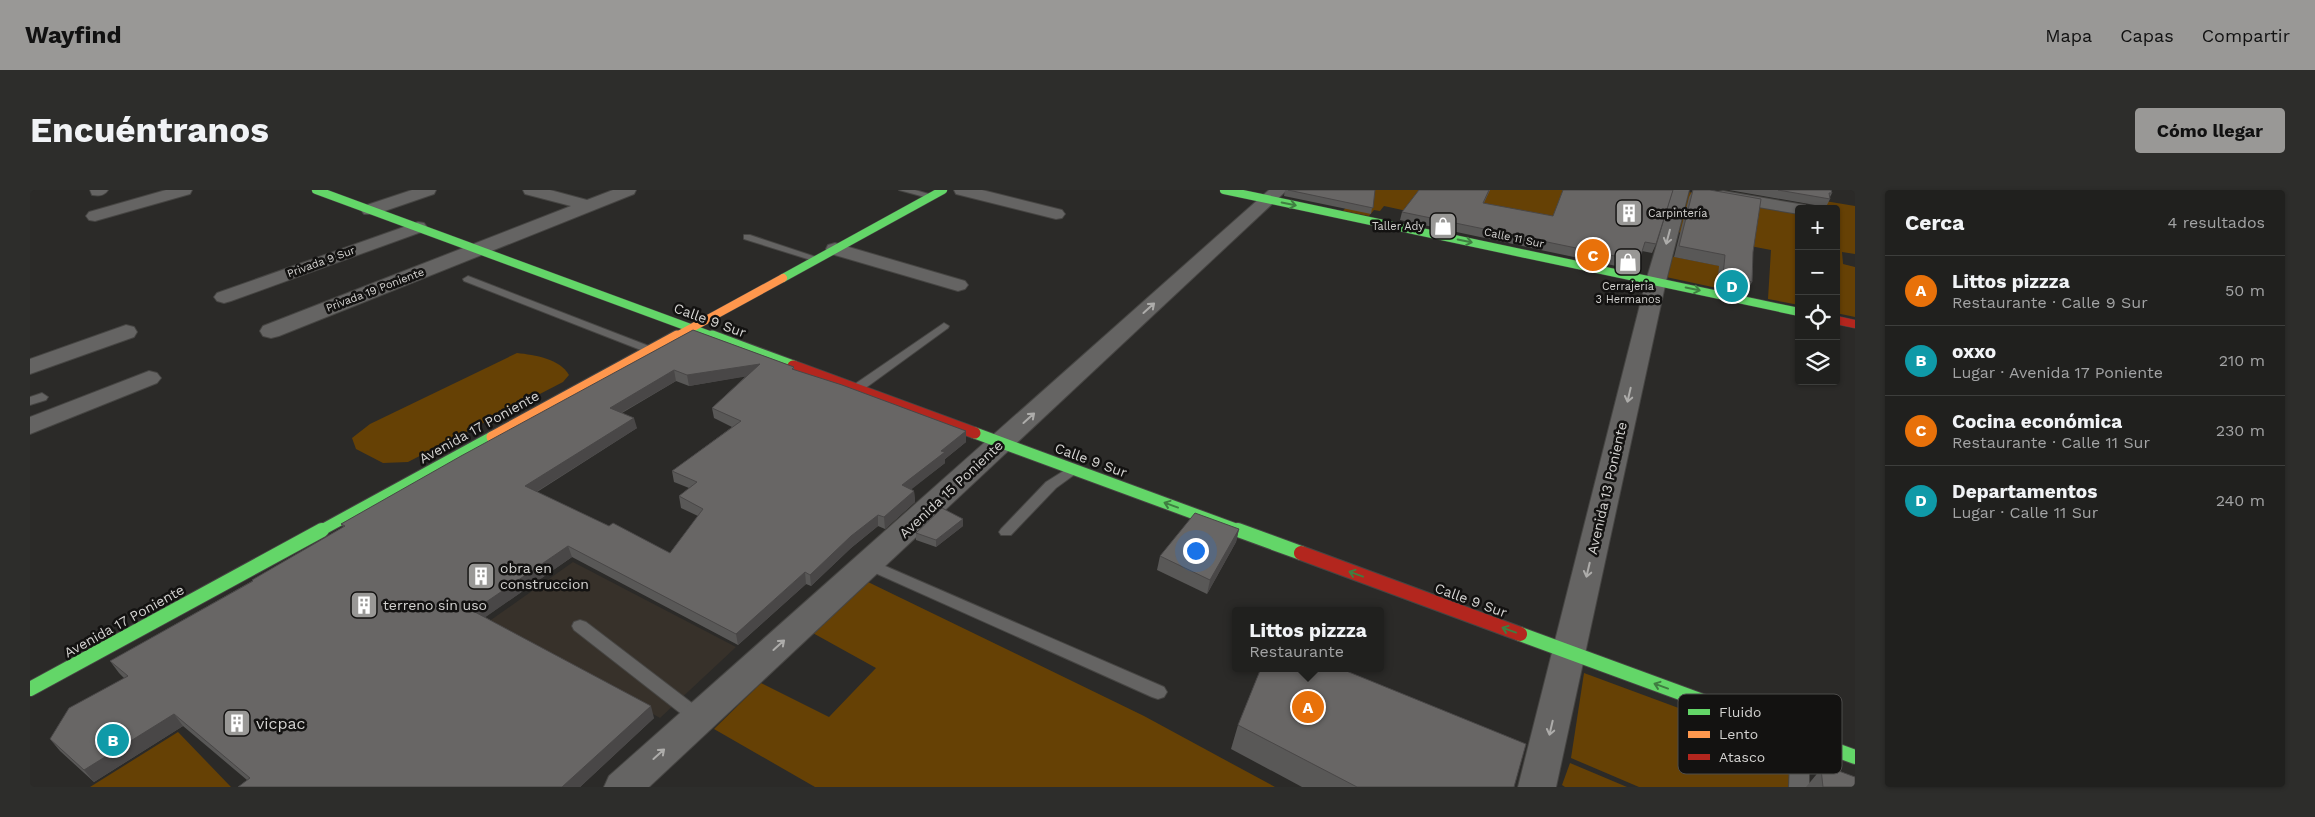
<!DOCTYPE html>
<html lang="es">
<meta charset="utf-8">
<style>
:root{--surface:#20201e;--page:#2d2d2b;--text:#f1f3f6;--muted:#a2a3a4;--line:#3d3e3c;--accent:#999896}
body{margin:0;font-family:"Work Sans",sans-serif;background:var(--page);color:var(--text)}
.controls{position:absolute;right:15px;top:15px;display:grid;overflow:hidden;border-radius:5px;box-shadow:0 1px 4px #0004}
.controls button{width:45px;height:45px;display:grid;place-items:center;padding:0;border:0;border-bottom:1px solid var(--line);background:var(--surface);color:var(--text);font:25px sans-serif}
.you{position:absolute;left:1165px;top:360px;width:18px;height:18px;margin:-12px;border:4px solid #fff;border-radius:50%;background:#1a73e8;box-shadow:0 0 0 8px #1a73e833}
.badge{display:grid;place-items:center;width:32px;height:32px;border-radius:50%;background:var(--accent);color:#fff;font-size:16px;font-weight:700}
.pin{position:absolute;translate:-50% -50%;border:2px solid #fff;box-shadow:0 1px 5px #0006}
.popup{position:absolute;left:1202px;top:417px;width:152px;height:65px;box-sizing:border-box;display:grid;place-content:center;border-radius:5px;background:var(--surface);filter:drop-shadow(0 1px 4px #0005);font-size:16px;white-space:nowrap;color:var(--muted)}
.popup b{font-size:19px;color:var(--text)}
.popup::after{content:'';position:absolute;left:50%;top:100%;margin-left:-10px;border:10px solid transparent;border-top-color:var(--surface)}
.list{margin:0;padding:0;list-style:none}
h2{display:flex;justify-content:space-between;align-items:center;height:65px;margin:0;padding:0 20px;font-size:21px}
h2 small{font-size:16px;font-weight:400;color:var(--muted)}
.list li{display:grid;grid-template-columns:32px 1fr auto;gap:15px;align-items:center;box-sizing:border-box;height:70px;padding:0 20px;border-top:1px solid var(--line)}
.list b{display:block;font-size:19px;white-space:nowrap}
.list p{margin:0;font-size:16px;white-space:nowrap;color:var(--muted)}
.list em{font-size:16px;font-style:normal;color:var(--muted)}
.icon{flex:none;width:28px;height:28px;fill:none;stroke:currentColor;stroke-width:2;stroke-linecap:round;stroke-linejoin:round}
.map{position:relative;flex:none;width:1825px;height:597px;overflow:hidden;border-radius:5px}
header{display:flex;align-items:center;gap:30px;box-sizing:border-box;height:70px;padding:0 25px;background:var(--accent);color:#111}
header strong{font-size:24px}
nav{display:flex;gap:28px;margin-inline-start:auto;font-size:18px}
.intro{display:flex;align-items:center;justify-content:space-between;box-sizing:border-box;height:120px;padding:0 30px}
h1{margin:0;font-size:35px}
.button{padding:12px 22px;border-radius:5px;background:var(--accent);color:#111;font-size:18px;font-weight:700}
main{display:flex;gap:30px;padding:0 30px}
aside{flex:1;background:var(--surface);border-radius:5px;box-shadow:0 1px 4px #0004}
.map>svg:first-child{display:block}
</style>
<header>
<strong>Wayfind</strong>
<nav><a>Mapa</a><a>Capas</a><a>Compartir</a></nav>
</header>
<div class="intro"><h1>Encuéntranos</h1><a class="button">Cómo llegar</a></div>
<main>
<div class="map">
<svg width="1825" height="597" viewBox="0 0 1825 597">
<rect width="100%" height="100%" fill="#2b2a28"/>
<path fill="#37312a" d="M543 372 706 457 630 528 458 432Z"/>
<g fill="#664105">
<path d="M1336 0H1533L1527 17 1618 34 1377 21 1354 16 1350 21 1344 20 1339 26 1313 21 1327 4Z"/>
<path d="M1658 2 1769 22V115L1738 109 1741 60 1647 42Z"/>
<path d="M1795 11 1825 16V64L1812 62 1813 74 1825 77V127L1806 123V19H1796Z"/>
<path d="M1640 66 1690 76 1687 98 1636 87Z"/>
<path d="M487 163C505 165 530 169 539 185L533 192 378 272 353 273 326 259 322 248 340 234Z"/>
<path d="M838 392 1114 526 1245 597H785L684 539 731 493 799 527 846 478 781 442Z"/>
<path d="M1554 483 1765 561V597H1609L1541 568Z"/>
<path d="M148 542 201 597H60Z"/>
<path d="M1540 573 1597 597H1535L1532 595Z"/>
</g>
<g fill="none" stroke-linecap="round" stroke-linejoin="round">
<g stroke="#464543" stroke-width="2">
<g id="lane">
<path d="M869 0H885L906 6 902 9Z"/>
<path d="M714 45H720L792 69 787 72 784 71 714 49Z"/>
<path d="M438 86 624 158 626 160 620 163 616 162 434 91 433 89Z"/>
<path d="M914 133 919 136 918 138 830 202H822L820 199 822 196Z"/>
<path d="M12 203 18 207 16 210 0 215V207Z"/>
<path d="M1043 275 1048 276 1050 279 1048 282 1026 298 981 345H971L969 342 971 339 1016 292Z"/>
<path d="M839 369 1134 497 1137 502 1134 507 1128 509 1122 507 834 378 831 374 834 370Z"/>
<path d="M550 430 556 432 675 523 678 528 675 533 669 535 663 533 544 440 542 436 544 432Z"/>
<path d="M1770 540 1776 542 1779 547V597H1759L1761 547 1764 542Z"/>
</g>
</g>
<g stroke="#464543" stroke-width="2">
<g id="street">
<path d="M60 0H78C74 6 69 6 62 5Z"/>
<path d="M136 0H162L160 4 65 31 59 30 56 26 59 22Z"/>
<path d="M382 0H406L404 4 346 24H334L331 20 334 16Z"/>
<path d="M493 0H520L557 10 583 0H606L604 4 249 146 241 148 233 146 230 141 233 136 541 16 495 4Z"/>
<path d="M924 0H952L1032 20 1035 24 1032 28 1026 29 926 4Z"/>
<path d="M1239 0H1257L619 597H574L579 586Z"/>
<path d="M1643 0H1659L1636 91 1526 597H1488L1616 91Z"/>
<path d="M1693 1 1769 14 1775 15 1777 19H1769V24L1687 10 1685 6 1687 2Z"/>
<path d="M388 32 394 33 397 37 394 41 201 111 194 113 187 111 184 107 187 103Z"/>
<path d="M805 53 935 91 938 95 935 99 928 101 798 63 796 59 798 55Z"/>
<path d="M96 135 104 137 107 142 104 147 0 184V169Z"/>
<path d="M119 181 127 183 131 188 127 193 0 244V227Z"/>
</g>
</g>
<g stroke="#464543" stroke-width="9">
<g id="fast-far2">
<path d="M286 0 685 147"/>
<path d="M1194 0 1769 122"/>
<path d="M753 88 913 0"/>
</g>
</g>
<g stroke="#464543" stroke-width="13">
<g id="fast-far1">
<path d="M682 146 763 176"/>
<path d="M945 243 1211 341"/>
<path d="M290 341 462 247"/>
</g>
</g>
<g stroke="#464543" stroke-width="16">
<g id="fast">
<path d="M1208 340 1271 363"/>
<path d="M1490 444 1825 567"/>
<path d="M0 499 292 340"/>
</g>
</g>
<g stroke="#464543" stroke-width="9">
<path id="slow-far1" d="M645 147 753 88"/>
</g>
<g stroke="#464543" stroke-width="13">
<path id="slow" d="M462 247 647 146"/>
</g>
<g stroke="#464543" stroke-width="9">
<path id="jam-far2" d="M1806 130 1825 134"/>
</g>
<g stroke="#464543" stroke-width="13">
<path id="jam-far1" d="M763 176 945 243"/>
</g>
<g stroke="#464543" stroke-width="16">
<path id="jam" d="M1271 363 1490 444"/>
</g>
<use href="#lane" fill="#656463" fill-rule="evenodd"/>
<use href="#street" fill="#656463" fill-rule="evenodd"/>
<use href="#fast-far2" stroke="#63d668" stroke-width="8"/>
<use href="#fast-far1" stroke="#63d668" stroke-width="11"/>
<use href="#fast" stroke="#63d668" stroke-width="14"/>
<use href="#slow-far1" stroke="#ff974d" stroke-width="8"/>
<use href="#slow" stroke="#ff974d" stroke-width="11"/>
<use href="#jam-far2" stroke="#b3261e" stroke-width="8"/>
<use href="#jam-far1" stroke="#b3261e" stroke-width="11"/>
<use href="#jam" stroke="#b3261e" stroke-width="14"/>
</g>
<g fill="#595857" fill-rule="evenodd">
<path d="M1255 0H1345L1341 24 1254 6Z"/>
<path d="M1389 0H1460L1454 13 1626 54 1622 63 1612 61 1609 71 1605 80 1370 30 1372 22Z"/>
<path d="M1663 0H1680L1723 62 1722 92 1716 103 1687 97 1689 76 1644 67 1659 7Z"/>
<path d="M1699 0H1801L1802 3 1800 7V9L1796 17Z"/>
<path d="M663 140 764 177V180L936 241V252L915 269V273L881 299 884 301 885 312 855 339 848 336 821 358 781 396 776 394 708 455 542 367 455 427 624 528 550 597H208L217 590 153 536 64 592 30 561 20 549 94 488 89 483 80 471 222 391V390L313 337 311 334ZM716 186 682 218 684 228 702 237 642 281 644 292 659 298 649 306 651 318 668 326 640 363 579 336 507 302 607 238 592 223 646 191 659 196Z"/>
<path d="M933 336 906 357 886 350V343Z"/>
<path d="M1209 339 1206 352 1177 404 1127 380 1130 366Z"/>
<path d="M1208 535 1484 597H1272L1201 559Z"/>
<path d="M1791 579 1825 597H1776Z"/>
</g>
<g fill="#494747">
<path d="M730 174 731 184 659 196 657 185Z"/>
<path d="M644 180 646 191 582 228 580 218Z"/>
<path d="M604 228 607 238 498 307 495 296Z"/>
<path d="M936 241V252L915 269V273L873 306 872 295 911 261Z"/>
<path d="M884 301 885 312 855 339 854 327Z"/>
<path d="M848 325V336L821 358 781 396 780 385 821 346Z"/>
<path d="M933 329V336L906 357V350Z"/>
<path d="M1209 339 1206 352 1177 404 1180 390Z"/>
<path d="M538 356 542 367 447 433 443 421Z"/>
<path d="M775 382 776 394 708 455 706 444Z"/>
<path d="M621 516 624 528 550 597H532Z"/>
<path d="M144 524 153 536 64 592 54 580Z"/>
</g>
<g fill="#686665" stroke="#494747" fill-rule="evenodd">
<path d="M1258 0H1345L1343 18Z"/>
<path d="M1389 0H1459L1453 13 1523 26 1533 0H1643L1626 54 1615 52 1609 71 1372 22Z"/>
<path d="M1663 0H1680L1731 9 1723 62 1722 92 1693 86 1695 65 1649 56Z"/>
<path d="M1748 0H1801L1802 3H1799L1800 9Z"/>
<path d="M663 140 764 177 762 179 812 195 936 241 911 261 915 262 872 295 884 301 854 327 848 325 821 346 780 385 775 382 706 444 538 356 443 421 621 516 532 597H208L220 588 144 524 54 580 20 549 39 518 98 486 80 471 223 391 222 390 315 336 311 334 431 266ZM730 174 682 218 711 231 642 281 667 292 649 306 673 319 640 363 583 333 579 336 495 296 604 228 580 218 644 180 657 185Z"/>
<path d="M912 318 933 329 906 350 886 343Z"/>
<path d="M1165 323 1209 339 1180 390 1130 366Z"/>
<path d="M1231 478H1309L1496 554 1484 597H1327L1208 535Z"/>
<path d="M1798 577 1825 587V597H1793L1791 579Z"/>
</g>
<defs><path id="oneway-shaft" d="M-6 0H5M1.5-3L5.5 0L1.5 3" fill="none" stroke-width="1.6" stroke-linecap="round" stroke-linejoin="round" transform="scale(1.25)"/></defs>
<g stroke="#3f7e41">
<use href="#oneway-shaft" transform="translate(1259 14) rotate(12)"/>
<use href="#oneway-shaft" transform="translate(1435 51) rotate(12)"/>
<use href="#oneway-shaft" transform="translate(1663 99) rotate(12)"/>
<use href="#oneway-shaft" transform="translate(1141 315) rotate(-160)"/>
<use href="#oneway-shaft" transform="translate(1326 384) rotate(-160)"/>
<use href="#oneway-shaft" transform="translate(1479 440) rotate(-160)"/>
<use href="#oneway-shaft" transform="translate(1631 496) rotate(-160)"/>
</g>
<g stroke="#adacaa">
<use href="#oneway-shaft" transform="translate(1638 47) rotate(105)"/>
<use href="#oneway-shaft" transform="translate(1119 118) rotate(-42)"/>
<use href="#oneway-shaft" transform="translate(1599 205) rotate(103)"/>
<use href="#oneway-shaft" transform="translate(999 228) rotate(-42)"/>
<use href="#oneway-shaft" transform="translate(1558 380) rotate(103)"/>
<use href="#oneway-shaft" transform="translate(749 455) rotate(-42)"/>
<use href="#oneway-shaft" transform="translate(1521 538) rotate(103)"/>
<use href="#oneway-shaft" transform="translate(629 564) rotate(-42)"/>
</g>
<defs>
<g id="building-square" transform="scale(1.4375)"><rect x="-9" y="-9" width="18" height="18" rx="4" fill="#999896" stroke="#131211"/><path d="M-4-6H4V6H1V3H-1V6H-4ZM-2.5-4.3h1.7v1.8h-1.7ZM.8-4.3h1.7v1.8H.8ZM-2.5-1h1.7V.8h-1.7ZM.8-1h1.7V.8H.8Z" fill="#fff"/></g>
<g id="shop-square" transform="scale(1.4375)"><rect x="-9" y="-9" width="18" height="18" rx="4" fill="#999896" stroke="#131211"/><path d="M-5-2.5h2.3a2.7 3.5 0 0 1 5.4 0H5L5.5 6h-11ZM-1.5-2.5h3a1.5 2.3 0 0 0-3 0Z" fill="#fff"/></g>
</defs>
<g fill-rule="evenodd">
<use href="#building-square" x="1599" y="23"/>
<use href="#shop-square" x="1413" y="36"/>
<use href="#shop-square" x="1598" y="72"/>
<use href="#building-square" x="451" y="386"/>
<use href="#building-square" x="334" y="415"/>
<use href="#building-square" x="207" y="533"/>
</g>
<g text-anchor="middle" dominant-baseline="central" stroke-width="5" stroke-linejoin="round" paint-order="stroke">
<g font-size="11" fill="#d4d3d1" stroke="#131211" text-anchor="start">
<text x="1618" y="23">Carpintería</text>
<text x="1394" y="36" text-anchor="end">Taller Ady</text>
<text x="1598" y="96" text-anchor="middle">Cerrajeria<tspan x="1598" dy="13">3 Hermanos</tspan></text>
</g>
<g font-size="11" fill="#d4d3d1" stroke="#131211">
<text transform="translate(1484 48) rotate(12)">Calle 11 Sur</text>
<text transform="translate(291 72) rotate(-20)">Privada 9 Sur</text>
<text transform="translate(345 100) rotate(-21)">Privada 19 Poniente</text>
</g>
<g font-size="14" fill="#d4d3d1" stroke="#131211">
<text transform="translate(680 130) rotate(20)">Calle 9 Sur</text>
<text transform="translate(449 237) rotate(-29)">Avenida 17 Poniente</text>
<text transform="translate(1061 270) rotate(20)">Calle 9 Sur</text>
<text transform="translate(1577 298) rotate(-77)">Avenida 13 Poniente</text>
<text transform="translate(921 299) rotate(-43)">Avenida 15 Poniente</text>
<text transform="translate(1441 410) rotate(20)">Calle 9 Sur</text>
<text transform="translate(94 431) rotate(-29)">Avenida 17 Poniente</text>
</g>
<g font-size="14" fill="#d4d3d1" stroke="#131211" text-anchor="start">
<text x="470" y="378">obra en<tspan x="470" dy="16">construccion</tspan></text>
<text x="353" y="415">terreno sin uso</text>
</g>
<g font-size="16" fill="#d4d3d1" stroke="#131211" text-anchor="start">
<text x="226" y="533">vicpac</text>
</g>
</g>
<rect x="1648" y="504" width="164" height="80" rx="8" fill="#131211" stroke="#4d4c4b" stroke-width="1"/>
<rect x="1658" y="519" width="22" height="6" fill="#63d668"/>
<rect x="1658" y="541" width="22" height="7" fill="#ff974d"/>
<rect x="1658" y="564" width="22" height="6" fill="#b3261e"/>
<g font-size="14" fill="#d4d3d1">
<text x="1689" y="527">Fluido</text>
<text x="1689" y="549">Lento</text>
<text x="1689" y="572">Atasco</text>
</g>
</svg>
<div class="controls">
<button>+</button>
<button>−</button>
<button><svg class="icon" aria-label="locate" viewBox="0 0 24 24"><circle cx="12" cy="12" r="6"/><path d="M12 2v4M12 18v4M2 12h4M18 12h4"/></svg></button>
<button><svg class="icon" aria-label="layers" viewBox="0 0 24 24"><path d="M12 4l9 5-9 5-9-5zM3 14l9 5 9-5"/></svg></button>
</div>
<div class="you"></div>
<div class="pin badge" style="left:1278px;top:517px;background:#e8710a">A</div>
<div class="popup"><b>Littos pizzza</b>Restaurante</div>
<div class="pin badge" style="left:83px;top:550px;background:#0f9aa8">B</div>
<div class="pin badge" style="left:1563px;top:65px;background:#e8710a">C</div>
<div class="pin badge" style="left:1702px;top:96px;background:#0f9aa8">D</div>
</div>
<aside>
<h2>Cerca<small>4 resultados</small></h2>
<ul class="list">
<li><span class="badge" style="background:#e8710a">A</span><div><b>Littos pizzza</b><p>Restaurante · Calle 9 Sur</p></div><em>50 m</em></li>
<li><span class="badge" style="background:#0f9aa8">B</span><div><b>oxxo</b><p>Lugar · Avenida 17 Poniente</p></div><em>210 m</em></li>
<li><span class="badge" style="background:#e8710a">C</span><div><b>Cocina económica</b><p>Restaurante · Calle 11 Sur</p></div><em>230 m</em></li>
<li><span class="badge" style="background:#0f9aa8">D</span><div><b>Departamentos</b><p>Lugar · Calle 11 Sur</p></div><em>240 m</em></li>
</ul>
</aside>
</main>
